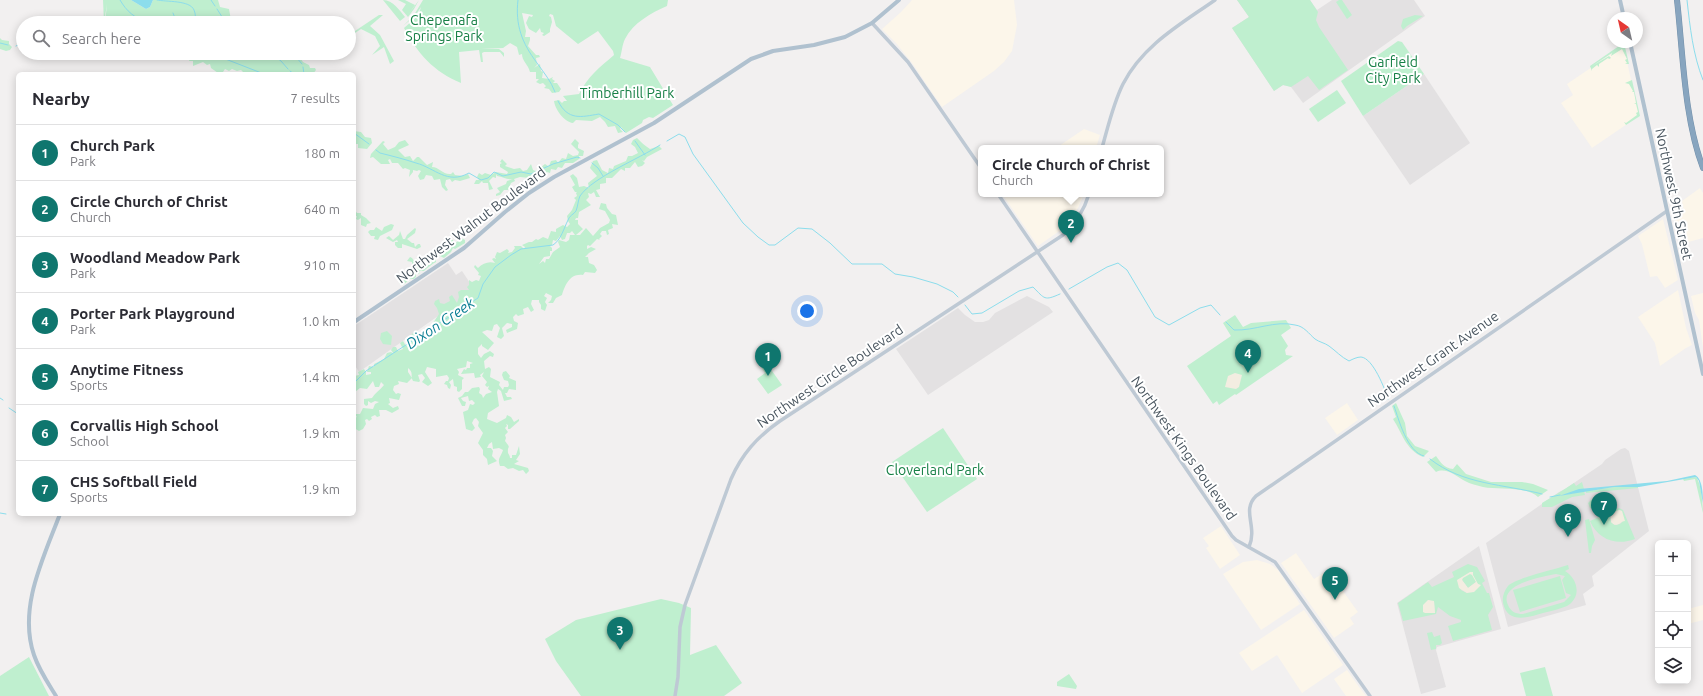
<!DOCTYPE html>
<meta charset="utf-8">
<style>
:root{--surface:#fff;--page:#f2f2f3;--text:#2b2b33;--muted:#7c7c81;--line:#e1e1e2;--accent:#0f766e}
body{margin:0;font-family:Ubuntu,sans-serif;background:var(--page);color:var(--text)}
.controls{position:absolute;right:12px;bottom:12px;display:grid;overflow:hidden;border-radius:6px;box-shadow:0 2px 10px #0003}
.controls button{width:36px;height:36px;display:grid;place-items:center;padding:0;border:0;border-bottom:1px solid var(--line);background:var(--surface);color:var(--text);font:20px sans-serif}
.compass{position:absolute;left:1607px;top:12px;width:36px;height:36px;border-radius:50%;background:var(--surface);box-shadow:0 2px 10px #0003;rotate:326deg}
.you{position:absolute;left:807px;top:311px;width:14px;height:14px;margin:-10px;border:3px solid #fff;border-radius:50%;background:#1a73e8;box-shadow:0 0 0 6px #1a73e833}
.badge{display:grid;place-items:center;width:26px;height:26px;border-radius:50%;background:var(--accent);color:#fff;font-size:13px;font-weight:700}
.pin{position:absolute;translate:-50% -33px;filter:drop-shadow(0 1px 2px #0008)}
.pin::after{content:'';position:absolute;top:21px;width:14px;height:12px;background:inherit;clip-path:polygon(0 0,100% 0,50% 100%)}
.popup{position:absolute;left:978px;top:145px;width:186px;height:52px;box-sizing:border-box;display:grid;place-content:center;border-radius:6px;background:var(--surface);filter:drop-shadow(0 1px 3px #0005);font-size:13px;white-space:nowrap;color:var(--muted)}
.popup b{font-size:15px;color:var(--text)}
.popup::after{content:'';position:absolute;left:50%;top:100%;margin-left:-8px;border:8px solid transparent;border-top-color:var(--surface)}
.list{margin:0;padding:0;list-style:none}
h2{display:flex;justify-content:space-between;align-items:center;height:52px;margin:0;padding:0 16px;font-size:17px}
h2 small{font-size:13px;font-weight:400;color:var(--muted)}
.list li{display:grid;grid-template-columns:26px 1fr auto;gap:12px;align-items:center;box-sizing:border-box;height:56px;padding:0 16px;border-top:1px solid var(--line)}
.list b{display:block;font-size:15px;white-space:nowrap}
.list p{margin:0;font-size:13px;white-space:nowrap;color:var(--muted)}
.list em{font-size:13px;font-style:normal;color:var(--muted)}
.icon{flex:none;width:22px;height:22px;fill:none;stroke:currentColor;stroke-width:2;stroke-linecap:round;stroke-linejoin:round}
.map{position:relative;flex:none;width:1703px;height:696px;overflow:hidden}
.search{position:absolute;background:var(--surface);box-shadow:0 2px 10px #0003;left:16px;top:16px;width:340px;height:44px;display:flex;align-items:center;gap:10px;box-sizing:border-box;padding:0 14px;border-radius:22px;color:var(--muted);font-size:15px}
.panel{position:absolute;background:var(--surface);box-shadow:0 2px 10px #0003;left:16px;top:72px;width:340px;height:444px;border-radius:6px}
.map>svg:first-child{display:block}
</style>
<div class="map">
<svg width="1703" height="696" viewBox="0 0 1703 696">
<rect width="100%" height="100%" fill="#f2f0f0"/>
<g fill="#fcf6ea">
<path d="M912 0H1014L1017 25 1012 51 1004 62 994 71 942 107 912 63 896 43 882 29 901 12Z"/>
<path d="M1620 48H1624L1639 116 1592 148 1561 103 1573 95 1567 84Z"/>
<path d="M1084 129 1100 135 1096 148H1056Z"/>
<path d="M1700 188 1703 193V238L1681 244 1674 214 1684 212 1682 201Z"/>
<path d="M1002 194H1084L1078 208 1065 227 1038 246Z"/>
<path d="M1663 219 1678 280 1665 288 1657 276 1650 277 1642 244 1638 236Z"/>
<path d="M1678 290 1686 328 1692 345 1686 348 1660 366 1655 343 1638 317Z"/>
<path d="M1703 293V348L1699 320 1695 313 1691 296Z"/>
<path d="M1347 403 1358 420 1337 435 1325 418Z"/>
<path d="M1221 526 1240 555 1220 569 1206 548 1209 546 1203 538Z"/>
<path d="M1296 553 1314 579 1325 572 1340 587 1358 612 1350 618 1354 624 1334 638 1281 563Z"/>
<path d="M1257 560 1270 564 1278 570 1300 604 1261 630 1223 574 1243 562Z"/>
<path d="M1703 605V620L1688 624V609Z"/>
<path d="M1304 610 1343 665 1302 693 1277 655 1252 671 1239 653Z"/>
<path d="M1347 670 1359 687 1366 696H1346L1334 679Z"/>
</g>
<g fill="#e3e1e2">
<path d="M1237 0H1310L1317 10 1332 0H1414L1425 16 1303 103 1291 87 1288 86 1283 85 1274 91 1232 28 1249 17Z"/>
<path d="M1424 74 1470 143 1410 185 1363 116Z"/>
<path d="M448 263 456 275 462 271 476 292 438 316 359 372 354 364V326Z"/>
<path d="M1027 296 1049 307 1053 312 928 395 896 349 958 308 965 315 975 322H983L989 320 995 313Z"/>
<path d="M1625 448 1629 451 1649 531 1592 576 1594 586 1583 594 1586 605 1508 627 1486 543 1559 492 1565 489 1602 464 1605 460 1621 449Z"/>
<path d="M1479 546 1501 629 1437 647 1436 650 1446 687 1421 694 1397 603Z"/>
</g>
<g fill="#bfefcf" fill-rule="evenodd">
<path d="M103 0H131L146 9 150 7 153 0H218L220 7 229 9 231 20H233L235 17 236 23H105L107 4 104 23Z"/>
<path d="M383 0C393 0 400 11 405 17L400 21Z"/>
<path d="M398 0H405L415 5 408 15 419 0 414 9 408 17 402 10 406 4Z"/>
<path d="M423 0H668L667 6C651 13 633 23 625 39 622 45 622 52 620 58L650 67 673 105 653 118 649 117 643 120 642 123 626 133 621 127 620 129 623 132 618 133 615 126 608 127 605 122 600 117 592 121 576 120 573 123C564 122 555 109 554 101L559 100 562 103 564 101H567L563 96 579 94C588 76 599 68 614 55L613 51 598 31 578 44 556 26 553 15 550 14 549 16 551 17 552 22 550 29V32L544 36 542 35 544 33 541 32 540 28 536 33 529 29 526 23 529 16 532 17 533 15 522 13 526 31 525 37H530V40L528 46 536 55H539L540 57 536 58 537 65 534 68 540 64 541 71 543 72 542 78 549 79 550 81 549 79 553 77 552 79 555 81 553 83H557L561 89 559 92 552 93 549 89 544 88 546 86 543 83 540 84 536 82 539 79H536V72H530C528 64 522 61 522 54L519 55 517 47 510 43 503 48 481 49H499L504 53V57L500 52H484L482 53 483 62H481L479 50 459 52 461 83C434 72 417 53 404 28 412 21 419 16 421 7L415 16 403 26 414 15Z"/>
<path d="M1237 0H1310L1318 12 1316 20 1319 27 1348 70 1319 90 1308 76 1291 87 1283 85 1274 91 1232 28 1249 17Z"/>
<path d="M1339 0H1342L1352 15 1347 19 1336 2Z"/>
<path d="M379 15H383L370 26 380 35 394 61 390 64 384 47 372 55 380 46 375 36 361 29 349 37V35Z"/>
<path d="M1415 15 1423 16 1407 26 1403 30 1401 26 1403 19Z"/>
<path d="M0 38 2 40 9 41V44L12 47 10 50 6 51 0 49Z"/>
<path d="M1398 41 1402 42 1424 74 1363 116 1341 81Z"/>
<path d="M1624 45 1625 46 1621 48 1625 47 1629 64H1625L1627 63 1625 60 1627 59 1622 49 1611 56 1612 53 1592 66 1609 56 1611 58 1609 59 1608 58 1599 64V67L1597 65 1592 69V71L1590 66 1619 46Z"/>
<path d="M187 53H295V55L299 56 303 62 309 65 310 68H315L316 70 313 74H245L241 70 237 71 232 69 229 71 225 69 223 72 218 73 211 68 210 64 207 65 203 62 193 66V61H189L190 57Z"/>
<path d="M1632 80 1640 116 1626 125 1624 122 1626 123 1637 115 1636 113 1638 112 1636 104H1634L1636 103 1634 92H1632L1633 91 1629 84 1625 83Z"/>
<path d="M1337 90 1346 103 1318 122 1309 109Z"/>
<path d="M354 131 361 132 365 137 371 138 372 143 367 149 358 148V144H354Z"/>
<path d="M637 138C641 142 645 146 650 149L659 146 662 149 647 157 644 161 642 160 645 163 642 166 638 167 635 162 630 168H625V171L621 169 612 178H606V183L600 184V189L596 190 600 197H596L594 192 591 194 588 193 589 197 586 200 591 205 579 212 578 218H576L575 220H578V224L583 229 576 235H580L586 228 593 236 600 228 609 223 610 220 605 211 599 209 601 203 606 204 607 208 612 214 616 215 618 225 612 224 613 228 608 230 609 234 607 235 606 231H602L600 234 602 236 599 239 600 240 597 239 590 246 588 245 587 246V249L591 247 596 249 589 253 585 257H588L589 263 594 265 597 270 595 273 585 272 583 275C570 273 565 285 562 295L556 298 553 303H548L551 300 552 296 546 293 544 296 547 298 545 302 547 305 545 311 541 309V305L539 302V300H532L531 304 534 310 531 312 528 307 523 309 524 314 518 316 516 314 513 317 514 321 518 323 517 329 507 333 506 330 512 327V324L507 323 502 328 504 336 501 339 497 337 500 328 497 324 494 325 492 331 487 330 482 332 494 343 488 350 482 346V344L478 348V354L481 358 484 354 490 351 494 354 493 357 490 356 484 361 485 369 489 367 491 369 490 377 500 382 499 385 503 390 504 387H508L509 385 508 381 504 380 502 375 503 372 506 371 510 376 509 378 516 381V390L509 389 507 393H505L507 397H511L512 399 504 401 501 391 498 389 497 392 499 406 488 413 487 419 497 423 506 418 507 415 511 417 514 422 519 419V421L510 429H508V425L506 424 507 426 505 428 508 432 505 435 506 438 505 441C512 450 507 444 508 453 509 455 510 456 510 458H512V455H516L519 446 520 454 516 460 519 461 514 464 528 468 529 471 526 474 523 470 519 471 513 468 508 469 504 466H500C497 458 501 457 503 450L499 448 493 449 492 442 489 444 487 448H491L493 451 492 456 497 461 488 465 487 459 483 455V450L478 443 483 433 478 426 479 422 476 418 474 419 472 423 475 428 472 431 466 429 463 412 468 410 470 404 473 405 475 403 472 400 469 401 468 396 461 398 463 401 466 402 465 406H462L458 398 462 396 465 392H468L472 388 479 387 480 389 479 393 482 395 483 398 486 394 492 392 488 389 489 386 487 387 485 385 487 382 482 376 484 372 480 375 481 377 475 378 474 373 461 374 464 369 466 370 467 368H470V364L473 363 467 361 466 367 457 369 459 372 458 375 464 378 462 380V389L459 392 457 391V387L454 386 453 379 449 382 451 385 450 389 448 388 447 385 444 384 446 381H448L449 378 447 375 436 377V369L427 367 425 372 432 383 428 386 422 382 425 378 422 374 418 375 420 381 419 382 413 381C410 375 414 373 408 368V372L412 378 407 383 398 381 399 384 394 386 393 390 396 394 398 393 401 394 399 400 389 398 390 403 388 404 393 408 398 406 399 409 392 413 386 410H379L380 416 377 417 375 415 371 417 372 419 369 421 367 419 365 420 366 424 363 429 359 431 354 428V418L357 417 354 414H360L363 408 373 409 375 404 379 402 375 401 371 403 368 401V405L366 406 364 404V399L372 398C375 393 380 390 384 385L381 382 379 387H375L373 381 367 389 360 388 355 392 354 376 359 375 358 372 364 369 366 372V375L371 374V372H367L369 366 374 367V364L384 359 387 353 391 352 394 354 391 350 393 347H396L398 351 403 349 400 343 403 341 406 346 408 344 410 345 409 338 413 333 428 336 429 330 434 327 433 323 439 314 437 308 434 304 435 301 439 299 440 303 444 304 450 301 449 297 452 295 457 303 459 297 458 292 461 290H469L467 287 469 285V280L472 282 476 280 479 281 481 276 478 275 479 273 474 267 475 265 478 268C483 263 489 261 495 263L492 259 494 258 496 259 495 257 497 252 500 253 507 249 509 251 508 253 512 252 515 248 514 246H521L524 249 525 247 522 245 529 242H532L536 239 538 240 543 237 548 239 551 231 556 232V229L563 225 567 227 570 224 568 221 567 216 572 210 576 200 574 198 577 196 576 193 577 192H575L572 187 575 185 570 176 573 174 577 178 579 187 584 186 589 188 588 183 597 176 590 168 593 161 597 160 602 170 608 173 609 168 613 169 614 166 626 161 628 156H632L638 153 635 147 631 144 633 140ZM572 231 575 235H570L569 240 566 242 559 240 558 242 560 247 553 252 549 259H546L545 263 543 261 539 264 544 257 550 256V251H552V248L550 246 552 245 553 240 556 241 560 236 562 240 565 239 567 233H570Z"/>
<path d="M575 139 579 143 578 145V148L584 151 583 156H579V159L573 163H565L562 168 558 167 556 170 551 169 550 173 547 172 546 175H543L544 177 541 179 537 178 536 185H533L529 178 520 177 514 179 515 181 511 183 508 190H504L500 195 496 196V194L500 192 497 188 506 184 507 181 513 179C507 180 503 177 497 176L496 174V178L493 177 489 181 493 189 489 190 488 183H483L482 181 479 184H474L476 180H479L477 177 479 173 482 175 485 173 491 175 496 172 507 174 508 172 500 167V164L502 163 500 162 502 159 507 164 505 166 514 169 520 168 523 171 527 170 531 164 533 170 536 171 545 164 548 166H549L551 161 556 160 558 163 562 158 566 159 568 153 573 156 578 155 579 152 571 144Z"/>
<path d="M405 140 409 145 398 150 405 157 410 156 413 161 417 157H419L427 165 433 162 432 167C439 167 443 175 451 174L453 172 455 175 463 176 468 174 470 178 460 181 455 180 452 182 450 179 446 180 445 185 448 190 446 191 442 187 440 179 434 180 432 176 426 175 424 179 420 180 418 176 421 171 419 170 417 171 413 170V172L409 177 410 170 405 168 403 169 398 163H392L390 159 388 160 390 164H381L373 157 370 158 371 154 383 141 385 142 383 144 388 150 395 147 399 142Z"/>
<path d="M354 209 357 213H361V215L366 218 371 223 367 224 366 227 361 225V218L358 220 356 219 357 216 354 217Z"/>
<path d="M391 224 394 225 392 230 380 236 378 240 374 239 375 236H371L368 232 370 230H374L376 227 382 231 384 227Z"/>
<path d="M415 228 416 229 415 233 407 239 412 243H414L415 247 418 244H420L421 247 417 249 402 244V248H398L395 245V242H398L397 240 393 242 386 238 389 236 393 240 399 235 400 231 403 239H405L407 235Z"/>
<path d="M461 238 465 240V243L455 249 453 248 451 252 444 258 438 255 436 259V262C432 264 427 268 424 271H420L419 274H416V277L414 279H410L403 285 399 283 402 275 405 272 408 275 411 272 410 269 416 270 412 268V262L407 261 410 257 412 258 417 265 418 257 421 258 427 256 429 253 436 251V248H440L441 245 445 246V240L449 241 450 239 453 240 454 242H457Z"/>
<path d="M1235 315 1243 327 1251 323 1286 320 1291 328 1281 335 1288 346 1285 350 1286 355 1293 356 1236 395 1235 394 1219 405 1217 401 1213 404 1187 366 1231 336 1223 323Z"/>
<path d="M387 331 392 336 391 345 383 344 380 339 381 333Z"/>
<path d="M765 361 782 385 768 394 757 379 765 373 760 365Z"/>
<path d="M1396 403 1405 423 1407 436 1415 446 1429 451 1423 457C1406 450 1402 433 1393 419L1396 417 1392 406Z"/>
<path d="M943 428 977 479 927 512 892 462Z"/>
<path d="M1436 456C1441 463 1444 468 1453 469L1457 464 1466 474 1491 482H1522L1533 484 1548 490 1538 497C1527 486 1498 490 1483 487 1477 485 1470 484 1465 481 1456 476 1446 467 1436 472L1427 462Z"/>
<path d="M1696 477C1701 482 1703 505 1703 513L1695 479 1684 481 1683 479Z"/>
<path d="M1582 482 1584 489 1559 496 1584 491 1585 495 1572 497 1552 507H1542V503C1553 496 1564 490 1574 483L1576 486Z"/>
<path d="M1614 487H1638V488L1586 493V491Z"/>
<path d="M1607 497 1609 500 1593 508H1590L1588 503 1591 500Z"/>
<path d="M1619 508 1623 510 1635 539C1617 546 1598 540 1590 521ZM1619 510 1622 511 1623 521 1620 524 1615 525 1611 522 1610 514Z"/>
<path d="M1589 519 1595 540 1592 546 1591 553H1589L1585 520Z"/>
<path d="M1468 564 1477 567 1485 581 1482 583 1487 593H1489L1493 607 1488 615 1492 630 1453 641 1448 626 1461 622V620L1450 616 1438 607 1436 614 1403 621 1398 603 1428 582 1432 587 1454 577 1452 572ZM1457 580H1462L1468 588 1476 582 1479 585 1467 593 1461 590ZM1428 600 1434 602 1435 613H1425Z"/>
<path d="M1568 565 1569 569 1565 571C1578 579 1582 597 1567 606 1560 609 1551 611 1543 613 1529 617 1508 625 1503 603 1502 597 1504 591 1508 586 1516 578 1556 569 1568 565ZM1556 574 1565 576 1562 580 1566 593 1571 595 1564 602 1523 614C1516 614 1511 612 1508 605 1498 584 1542 577 1556 574Z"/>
<path d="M1560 576 1566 598 1520 612 1513 590Z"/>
<path d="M661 599 679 603 691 608 690 655 716 645 742 683 724 696H581L556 661 545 639 576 620Z"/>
<path d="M1432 632 1434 637 1440 635 1442 643 1440 645H1436V649L1431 650 1427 633Z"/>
<path d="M29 657 49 696H0V676Z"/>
<path d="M1545 667 1553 696H1526L1520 673Z"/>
<path d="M1069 674 1077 686 1076 689 1057 686V682Z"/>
</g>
<g fill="#f3ede1" fill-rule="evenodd">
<path d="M1235 373 1242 375 1239 387 1236 389 1225 387 1228 376Z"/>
<path d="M1619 510 1622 511 1625 521C1620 521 1617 529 1611 522V516L1610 514Z"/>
<path d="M1470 572H1473V575L1478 584 1481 585 1474 592 1467 593 1459 588 1457 580ZM1470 574 1472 575 1476 582 1468 588 1462 580 1463 578Z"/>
<path d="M1428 600 1434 601 1435 613H1425L1423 612V605Z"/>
</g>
<g fill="#8cddec">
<path d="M131 0H153L150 7 146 9Z"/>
<path d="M1695 475C1703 479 1703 496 1703 504L1699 481 1696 477 1639 487H1614L1559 496 1579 489 1667 481Z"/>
</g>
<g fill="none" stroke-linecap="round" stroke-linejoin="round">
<g stroke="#8cddec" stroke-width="1">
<path d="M120 0C127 12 134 17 147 23"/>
<path d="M157 0C166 2 190 0 194 10 196 14 195 19 196 23"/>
<path d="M211 0 215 6"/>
<path d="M518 0C515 25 522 43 537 63 544 73 551 81 555 92"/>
<path d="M1687 0C1690 27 1693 55 1703 80"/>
<path d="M217 9 226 23"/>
<path d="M173 13 177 23"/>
<path d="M162 20 164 23"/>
<path d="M120 23 128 19 140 23"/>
<path d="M203 23 216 21"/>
<path d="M0 43 8 45"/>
<path d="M16 46 23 43"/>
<path d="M210 53 264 74"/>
<path d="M270 53 281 61 288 69"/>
<path d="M285 53 293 56"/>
<path d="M296 57 302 64"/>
<path d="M303 67 304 74"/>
<path d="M290 71 294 74"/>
<path d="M558 101C568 121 581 117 599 114L618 125 625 132"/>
<path d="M354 133 369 144"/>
<path d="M635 141 645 155"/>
<path d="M667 141 679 134 685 137 693 154 743 223 758 237 769 245H775L798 228 812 229 830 243 852 264H882L895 274 913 277 937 284 953 292 958 297"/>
<path d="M376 150 380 153C392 156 404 159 416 163 435 168 447 185 469 173L481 180 488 178 494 172 503 176 521 172 531 174 553 164 577 157 580 158"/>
<path d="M592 163 598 168 603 176"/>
<path d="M1069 289 1107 267 1118 263 1127 270 1155 317 1169 325 1200 308 1211 305 1220 315"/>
<path d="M965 305 972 314 982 313 1019 291 1033 287C1045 299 1044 301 1060 294"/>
<path d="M1226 322 1234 330C1255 331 1275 320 1295 325 1304 326 1309 334 1315 339 1319 342 1325 343 1329 346 1336 351 1341 357 1349 361 1353 359 1357 357 1361 357 1373 358 1385 389 1388 399"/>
<path d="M354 383 366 371 478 298 483 284 495 267 511 255 521 249 553 245C561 240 564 228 568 220 569 216 574 214 576 211 578 206 578 200 580 196 593 177 639 159 660 145"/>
<path d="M0 398 3 400"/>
<path d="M1394 406C1399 420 1407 452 1424 456"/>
<path d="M9 408 18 414"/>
<path d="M1430 459C1463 485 1504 484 1542 494"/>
<path d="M1550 497 1560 495"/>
<path d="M0 513 6 514"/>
</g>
<g stroke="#7390aa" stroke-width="6">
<path id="highway" d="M1677 0C1683 53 1684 118 1703 168"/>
</g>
<g stroke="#bec9d4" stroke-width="3.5">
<path d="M872 23 908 62 981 168"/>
<path d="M1102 148C1108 127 1113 104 1123 84 1143 45 1181 24 1215 0"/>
<path d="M998 194 1232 536 1236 540 1275 562 1370 696"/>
<path d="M1249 547C1258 526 1241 511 1256 496L1667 211"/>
<path d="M675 696 678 677 680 627 685 605 731 479C742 454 757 437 780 421L1063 235C1076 223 1084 211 1089 194"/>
</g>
<g stroke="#b0c1cf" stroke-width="4">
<path d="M1620 0 1624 18"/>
<path d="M1630 42 1703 374"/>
<path d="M354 322 464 248 505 212 529 193 554 177 654 123 751 59 773 51 814 45 845 37 872 23 899 0"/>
<path d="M56 696C48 683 39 670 34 655 18 608 43 559 60 514"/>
</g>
<use href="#highway" stroke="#88a5bf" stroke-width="5"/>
</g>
<g text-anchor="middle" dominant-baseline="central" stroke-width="4" stroke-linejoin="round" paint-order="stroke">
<g font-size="14" fill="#178046" stroke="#fff">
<text x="444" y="20">Chepenafa<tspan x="444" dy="16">Springs Park</tspan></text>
<text x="1393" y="62">Garfield<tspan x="1393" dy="16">City Park</tspan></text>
<text x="627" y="93">Timberhill Park</text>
<text x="935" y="470">Cloverland Park</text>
</g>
<g font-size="14" fill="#48545e" stroke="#fff">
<text transform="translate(1674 194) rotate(78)">Northwest 9th Street</text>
<text transform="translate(471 225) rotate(-37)">Northwest Walnut Boulevard</text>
<text transform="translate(1433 359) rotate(-35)">Northwest Grant Avenue</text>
<text transform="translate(830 376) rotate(-34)">Northwest Circle Boulevard</text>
<text transform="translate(1184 448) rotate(55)">Northwest Kings Boulevard</text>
</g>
<g font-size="15" font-style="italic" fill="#0d8095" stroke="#fff">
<text transform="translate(440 323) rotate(-34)">Dixon Creek</text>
</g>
</g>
</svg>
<div class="controls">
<button>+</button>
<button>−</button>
<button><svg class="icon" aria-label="locate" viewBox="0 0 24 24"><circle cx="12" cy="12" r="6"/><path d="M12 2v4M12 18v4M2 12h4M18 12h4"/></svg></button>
<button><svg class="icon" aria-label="layers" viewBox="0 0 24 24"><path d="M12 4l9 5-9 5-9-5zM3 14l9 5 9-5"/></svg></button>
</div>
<svg class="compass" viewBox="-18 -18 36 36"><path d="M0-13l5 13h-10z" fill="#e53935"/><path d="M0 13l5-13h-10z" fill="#7c7c81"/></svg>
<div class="you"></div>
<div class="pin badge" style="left:768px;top:376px">1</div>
<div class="pin badge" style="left:1071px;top:243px">2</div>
<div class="popup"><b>Circle Church of Christ</b>Church</div>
<div class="pin badge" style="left:620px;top:650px">3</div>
<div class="pin badge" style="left:1248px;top:373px">4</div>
<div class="pin badge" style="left:1335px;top:600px">5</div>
<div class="pin badge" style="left:1568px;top:537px">6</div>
<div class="pin badge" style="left:1604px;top:525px">7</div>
<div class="search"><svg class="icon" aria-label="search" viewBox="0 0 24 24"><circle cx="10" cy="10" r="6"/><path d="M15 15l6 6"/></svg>Search here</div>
<section class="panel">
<h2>Nearby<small>7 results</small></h2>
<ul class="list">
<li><span class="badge">1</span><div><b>Church Park</b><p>Park</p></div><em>180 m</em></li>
<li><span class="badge">2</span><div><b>Circle Church of Christ</b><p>Church</p></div><em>640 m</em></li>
<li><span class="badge">3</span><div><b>Woodland Meadow Park</b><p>Park</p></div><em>910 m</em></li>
<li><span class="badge">4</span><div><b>Porter Park Playground</b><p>Park</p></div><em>1.0 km</em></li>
<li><span class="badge">5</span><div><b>Anytime Fitness</b><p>Sports</p></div><em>1.4 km</em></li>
<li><span class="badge">6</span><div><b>Corvallis High School</b><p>School</p></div><em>1.9 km</em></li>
<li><span class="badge">7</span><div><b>CHS Softball Field</b><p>Sports</p></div><em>1.9 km</em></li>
</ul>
</section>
</div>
